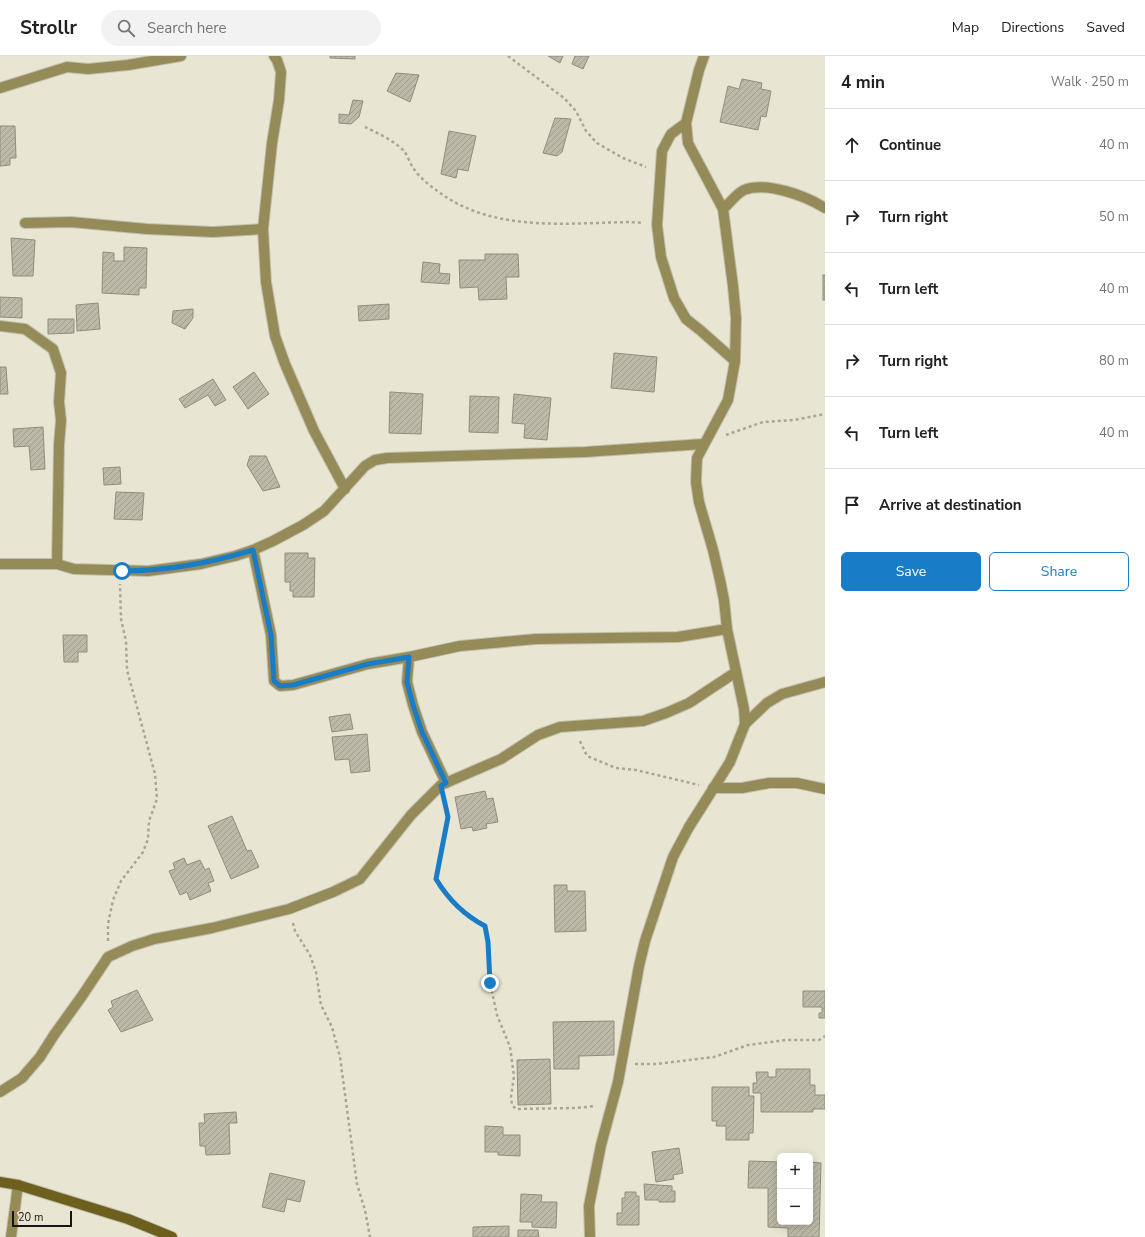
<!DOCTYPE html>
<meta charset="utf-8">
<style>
:root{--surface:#fff;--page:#f2f2f2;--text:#202124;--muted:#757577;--line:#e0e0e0;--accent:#187cc7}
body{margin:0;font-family:"Nunito Sans",sans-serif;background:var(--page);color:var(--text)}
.controls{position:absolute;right:12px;bottom:12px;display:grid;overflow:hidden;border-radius:6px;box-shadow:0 2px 10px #0003}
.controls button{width:36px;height:36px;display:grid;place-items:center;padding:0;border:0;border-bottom:1px solid var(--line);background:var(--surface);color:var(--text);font:20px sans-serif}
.scale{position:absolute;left:12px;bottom:10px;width:60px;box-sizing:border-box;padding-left:4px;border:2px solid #16150f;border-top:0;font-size:11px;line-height:14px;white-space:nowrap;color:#16150f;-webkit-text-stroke:3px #e8e5d2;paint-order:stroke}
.stop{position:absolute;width:12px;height:12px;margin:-9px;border:3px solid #187cc7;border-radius:50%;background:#fff}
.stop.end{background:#187cc7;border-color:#fff;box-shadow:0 1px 4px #0008}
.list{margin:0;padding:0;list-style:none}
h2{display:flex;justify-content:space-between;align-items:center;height:52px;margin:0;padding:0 16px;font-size:17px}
h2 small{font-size:13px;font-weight:400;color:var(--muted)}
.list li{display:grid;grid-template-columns:26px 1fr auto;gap:12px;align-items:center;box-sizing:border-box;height:72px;padding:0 16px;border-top:1px solid var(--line)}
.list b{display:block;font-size:15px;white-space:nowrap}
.list em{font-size:13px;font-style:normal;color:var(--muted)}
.actions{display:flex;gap:8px;padding:12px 16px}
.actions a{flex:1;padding:9px 0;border:1px solid var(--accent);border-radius:6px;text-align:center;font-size:14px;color:var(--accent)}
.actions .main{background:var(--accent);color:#fff}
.icon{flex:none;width:22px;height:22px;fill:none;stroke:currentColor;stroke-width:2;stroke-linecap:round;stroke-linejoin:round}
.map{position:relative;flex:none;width:825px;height:1181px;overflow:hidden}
header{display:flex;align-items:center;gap:24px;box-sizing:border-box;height:56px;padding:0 20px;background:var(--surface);border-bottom:1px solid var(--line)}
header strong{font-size:19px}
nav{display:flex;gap:22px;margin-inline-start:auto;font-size:14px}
.search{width:280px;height:36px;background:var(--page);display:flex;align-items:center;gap:10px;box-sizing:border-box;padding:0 14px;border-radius:22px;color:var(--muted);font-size:15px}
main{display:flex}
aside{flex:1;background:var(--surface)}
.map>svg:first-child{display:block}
</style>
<header>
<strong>Strollr</strong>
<div class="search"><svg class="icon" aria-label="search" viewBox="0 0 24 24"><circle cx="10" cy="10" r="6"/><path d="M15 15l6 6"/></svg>Search here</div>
<nav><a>Map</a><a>Directions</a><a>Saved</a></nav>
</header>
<main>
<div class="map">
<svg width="825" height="1181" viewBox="0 0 825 1181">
<defs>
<pattern id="building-hatch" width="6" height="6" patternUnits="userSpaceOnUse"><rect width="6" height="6" fill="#bdb9a8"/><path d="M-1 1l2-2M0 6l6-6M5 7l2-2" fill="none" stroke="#a29e8f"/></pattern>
</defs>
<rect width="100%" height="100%" fill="#e8e5d2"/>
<g fill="url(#building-hatch)" stroke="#908d7c">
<path d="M330 0H355V3L330 2Z"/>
<path d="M548 0H563L560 7Z"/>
<path d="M575 0H589L583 13 572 8Z"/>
<path d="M396 17 419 19 410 46 387 35Z"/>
<path d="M742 23 762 27 761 33 771 35 766 61 761 60 758 74 720 66 728 30 739 33Z"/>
<path d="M353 44 363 45 359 61 351 68 339 67V58L349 59Z"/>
<path d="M555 62 571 63 562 96 557 100 543 97Z"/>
<path d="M0 70H15L16 102H10V109L0 110Z"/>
<path d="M449 75 476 80 468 115 458 113 456 122 441 118Z"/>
<path d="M11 182 35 184 33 220H13Z"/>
<path d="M124 191 147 192 146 232H139V239L102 237 103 196 114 197V205H124Z"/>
<path d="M485 198H518L519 221H506L507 243 479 244 478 231 460 232 459 204H485Z"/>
<path d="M423 206 440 208 439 217 450 218 449 228 421 226Z"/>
<rect x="823" y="219" width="2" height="25"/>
<path d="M0 241 22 242V262L0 261Z"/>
<path d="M98 247 100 273 77 275 76 249Z"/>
<path d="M389 248V263L359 265 358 250Z"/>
<path d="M193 253V262L185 273 172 267 173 255Z"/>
<path d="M48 263H74V277L48 278Z"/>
<path d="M614 297 657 301 654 336 611 332Z"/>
<path d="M0 311H6L8 338H0Z"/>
<path d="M254 316 269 338 248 353 233 331Z"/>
<path d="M213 323 226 344 215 350 208 339 185 352 179 343Z"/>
<path d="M390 336 423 338 421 378 389 377Z"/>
<path d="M514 338 551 342 547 384 524 382 525 368 512 367Z"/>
<path d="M470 340 499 341 498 377 469 376Z"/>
<path d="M43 371 45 413 31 414 29 390 14 391 13 373Z"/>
<path d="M250 400H266L280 431 263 435 247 409Z"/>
<path d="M120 411 121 428 104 429 103 412Z"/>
<path d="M116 436 144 437 142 464 114 463Z"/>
<path d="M285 497H308V502H315L314 541H293V535H290V526H285Z"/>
<path d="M63 579H87V596H78V606H64Z"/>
<path d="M350 658 353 673 332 676 329 661Z"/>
<path d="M367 678 370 715 351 717 349 703 335 704 332 681Z"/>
<path d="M485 735 487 743 493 742 498 766 486 768 487 772 473 775 472 771 461 773 455 741Z"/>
<path d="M232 760 247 795 251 794 259 811 231 823 208 770Z"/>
<path d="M184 802 187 809 200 804 205 814 209 812 214 825 208 827 211 835 190 844 187 836 180 839 169 815 175 813 173 807Z"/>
<path d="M554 829H567V835H585L586 875 555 876Z"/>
<path d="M137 934 153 964 121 976 108 954 113 951 111 945Z"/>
<path d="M803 935H825V962H819V957H822V951H803Z"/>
<path d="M614 965V999L579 1000V1013H554L553 966Z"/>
<path d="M550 1003 551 1048 518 1049 517 1004Z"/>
<path d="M776 1013H810V1029H815V1039H825V1053H813V1056H761V1037H753V1027H757L756 1016H768V1021H776Z"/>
<path d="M712 1031H749V1040H754L753 1077H749V1084H726V1070H716L717 1065H712Z"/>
<path d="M236 1056 237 1067H229L230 1098 206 1099 205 1090H200L199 1067H205L204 1058Z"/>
<path d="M485 1070 503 1071V1079H520V1100L498 1099V1096H485Z"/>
<path d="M679 1092 683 1117 673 1119 674 1123 656 1126 652 1096Z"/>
<path d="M749 1105 780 1106V1166H810V1106L821 1107 819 1181H788V1172L768 1171V1132H748Z"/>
<path d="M270 1117 305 1125 300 1146 287 1143 284 1156 262 1151Z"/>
<path d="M644 1128 672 1130V1135H675V1146H659V1144H645Z"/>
<path d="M625 1136H636V1140H639V1169H617V1157H622V1142H625Z"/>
<path d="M521 1138 542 1139 541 1146H557L556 1172 532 1171V1166H520Z"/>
<path d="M509 1170V1181H473V1171Z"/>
<path d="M518 1174H538L539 1181H518Z"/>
</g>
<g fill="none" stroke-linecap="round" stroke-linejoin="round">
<g stroke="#c2c0af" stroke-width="12">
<g id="minor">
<path d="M274 0 277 4 281 16 279 44 272 87 263 173 266 226 275 280 285 308 314 375 345 433"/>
<path d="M0 32 67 11 88 13 128 9 181 0"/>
<path d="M686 67 671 78 662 95 657 169 661 201 674 242 686 263 700 274 735 305"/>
<path d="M723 153C730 147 737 137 744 134 766 125 806 140 825 152"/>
<path d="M25 167 71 166 147 173 213 176 263 173"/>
<path d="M0 270 25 273 53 293 61 317 59 346 61 364 59 389 57 508"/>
<path d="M253 494 271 579 274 625 280 630 293 629 368 608 409 601 460 590 536 583 678 581 727 573"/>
<path d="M0 508H57L74 513 148 515 201 508 235 500 253 494 273 485 303 469 324 455 365 410 375 404 387 402 585 396 703 388"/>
<path d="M409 601 407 626 413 649 422 676 446 727"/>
<path d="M745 668 767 647 782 638 825 626"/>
<path d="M713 732H742L769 727H797L825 733"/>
<path d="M0 1036 22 1022 40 1001 54 979 82 940 108 901 132 890 154 883 212 872 289 853 333 836 360 823 411 759 441 729 501 703 538 679 560 671 643 665 666 657 689 647 736 616"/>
<path d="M11 1181 18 1129"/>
<path d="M590 1181 589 1150 601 1089 618 1026 639 910 645 885 673 801 689 771 730 706 745 668 744 653 727 573 724 544 720 524 713 494 699 446 696 426 697 402 728 344 735 305 736 262 733 230 723 153 688 87 686 67 699 14 704 0"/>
</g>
</g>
<g stroke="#c2c0af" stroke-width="12">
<path id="secondary" d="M0 1126 18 1129 128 1163 172 1181"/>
</g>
<g stroke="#a9a697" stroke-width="2.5" stroke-dasharray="3 3" stroke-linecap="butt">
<path d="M508 0 564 42 576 55 586 75 597 87 623 102 646 111"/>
<path d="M365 71C376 76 396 86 404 95 408 100 410 108 414 113 419 121 429 129 436 134 492 177 564 167 630 166L643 167"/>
<path d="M726 379 763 366 794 364 825 358"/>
<path d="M580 685 587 700 616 712 636 714 699 729"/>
<path d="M445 748 448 761 436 823C448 843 464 859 485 870L488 886 490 927 497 959 510 991 514 1020 511 1041 512 1049 516 1053 576 1052 596 1050"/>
<path d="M293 867 295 875 310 899 316 916 321 949 332 971 340 1001 357 1128 365 1154 370 1181"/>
<path d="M108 885V868L113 844 121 825 143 796 148 783 149 765 157 743 155 718 127 614 126 585 121 563 120 528"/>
<path d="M635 1008H656L714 1001 748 989 786 984H819L825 980"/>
</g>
<use href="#minor" stroke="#958b58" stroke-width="10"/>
<use href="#secondary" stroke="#6d601e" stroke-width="10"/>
</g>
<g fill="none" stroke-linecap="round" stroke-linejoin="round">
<path stroke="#187cc7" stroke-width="5" d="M122 515C167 515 210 507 253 494L271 579 274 625 280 630 293 629 368 608 409 601 407 626 413 649 422 676 446 727 441 730 448 761 436 823C448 843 464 859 485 870L488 886 490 927"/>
</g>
</svg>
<div class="controls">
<button>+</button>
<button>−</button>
</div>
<div class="scale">20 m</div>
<div class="stop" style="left:122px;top:515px"></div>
<div class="stop end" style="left:490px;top:927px"></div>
</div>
<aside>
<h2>4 min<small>Walk · 250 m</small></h2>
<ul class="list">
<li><svg class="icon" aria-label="ahead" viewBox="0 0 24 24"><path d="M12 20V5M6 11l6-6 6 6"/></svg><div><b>Continue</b></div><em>40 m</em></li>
<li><svg class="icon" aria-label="right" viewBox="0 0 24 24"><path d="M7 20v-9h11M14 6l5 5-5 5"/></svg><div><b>Turn right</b></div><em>50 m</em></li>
<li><svg class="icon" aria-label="left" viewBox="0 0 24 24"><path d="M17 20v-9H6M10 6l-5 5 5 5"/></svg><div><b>Turn left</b></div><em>40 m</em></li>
<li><svg class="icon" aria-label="right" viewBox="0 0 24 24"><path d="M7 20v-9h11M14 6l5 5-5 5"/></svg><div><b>Turn right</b></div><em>80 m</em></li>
<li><svg class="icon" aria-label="left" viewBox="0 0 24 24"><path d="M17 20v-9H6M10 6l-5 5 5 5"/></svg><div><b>Turn left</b></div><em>40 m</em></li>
<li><svg class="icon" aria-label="arrive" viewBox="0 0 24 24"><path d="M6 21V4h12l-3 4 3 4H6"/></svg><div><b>Arrive at destination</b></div></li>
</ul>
<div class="actions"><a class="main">Save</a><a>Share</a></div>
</aside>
</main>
